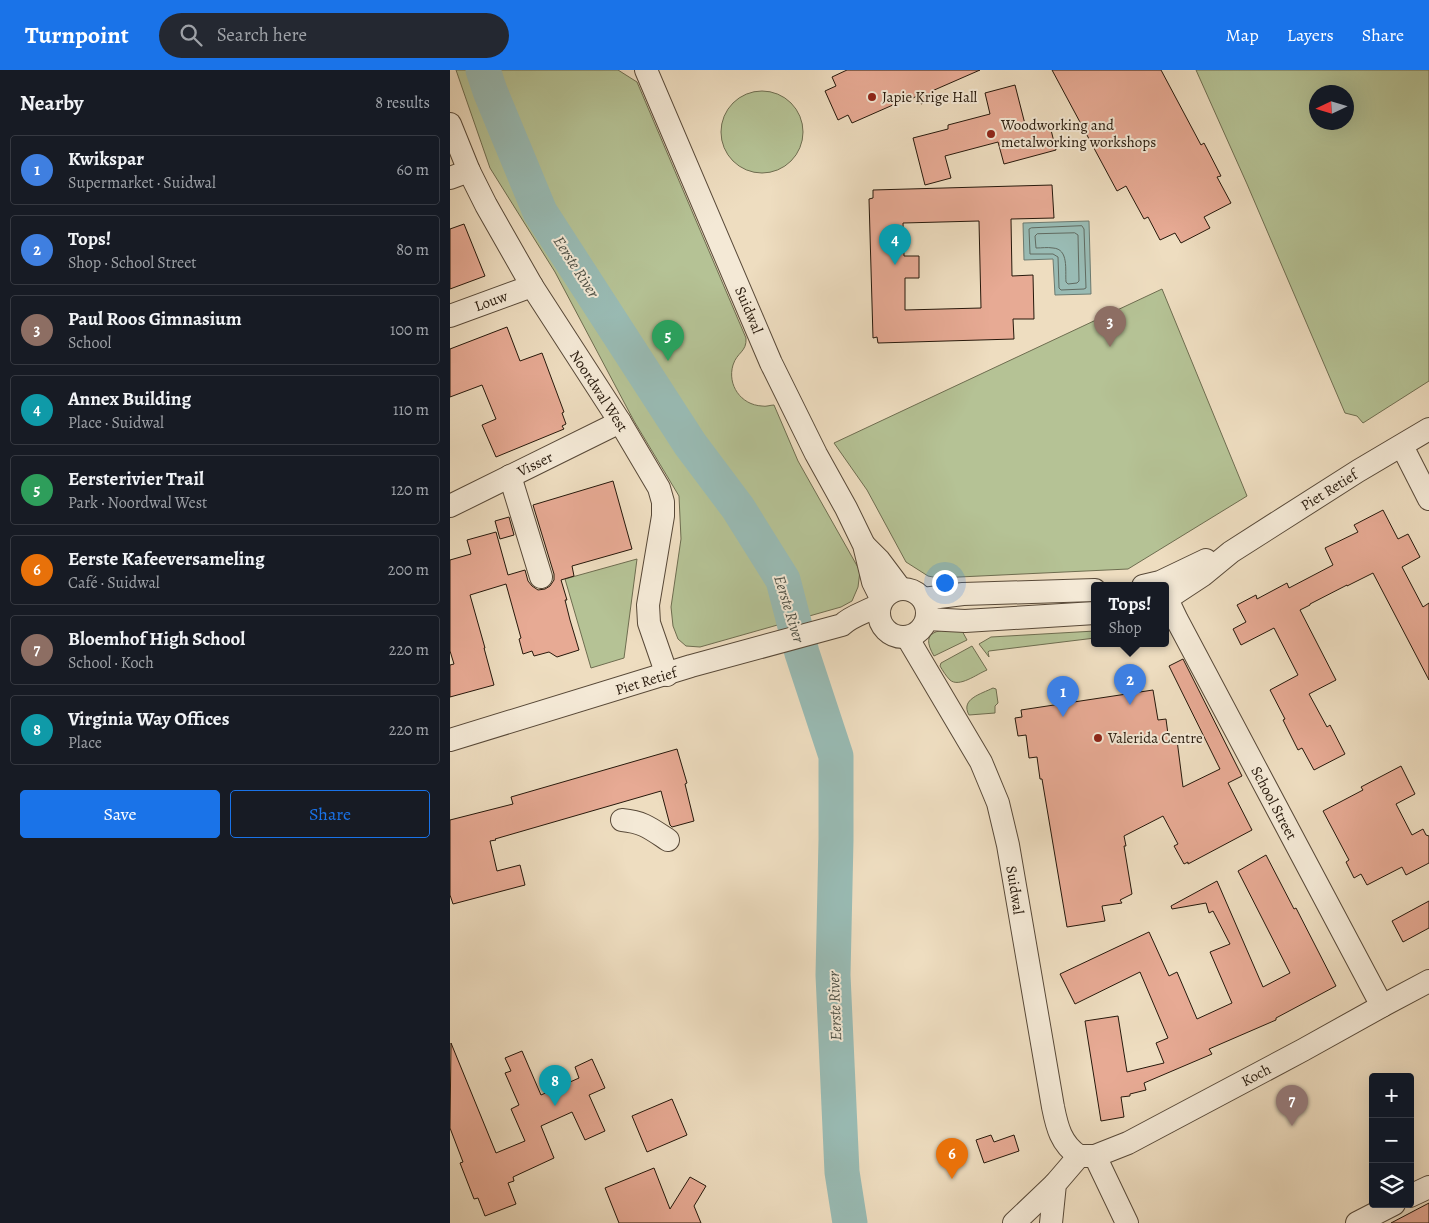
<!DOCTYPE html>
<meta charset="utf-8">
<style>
:root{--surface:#171b24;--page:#242831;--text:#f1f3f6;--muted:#9ea1a6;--line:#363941;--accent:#1a73e8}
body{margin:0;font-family:Alegreya,serif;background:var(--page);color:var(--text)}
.controls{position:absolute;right:15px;bottom:15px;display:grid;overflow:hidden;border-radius:5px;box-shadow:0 5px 20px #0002}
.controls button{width:45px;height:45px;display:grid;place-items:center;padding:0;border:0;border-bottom:1px solid var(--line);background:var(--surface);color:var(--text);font:25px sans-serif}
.compass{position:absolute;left:859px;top:15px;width:45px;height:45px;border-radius:50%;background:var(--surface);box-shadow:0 5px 20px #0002;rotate:266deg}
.you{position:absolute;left:494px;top:512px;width:18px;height:18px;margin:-12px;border:4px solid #fff;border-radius:50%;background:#1a73e8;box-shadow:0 0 0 8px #1a73e833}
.badge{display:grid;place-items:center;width:32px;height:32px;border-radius:50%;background:var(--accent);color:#fff;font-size:16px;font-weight:700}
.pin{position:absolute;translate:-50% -41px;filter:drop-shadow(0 1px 2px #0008)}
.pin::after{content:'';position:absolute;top:26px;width:18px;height:15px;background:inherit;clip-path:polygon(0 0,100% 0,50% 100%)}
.popup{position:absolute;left:641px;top:512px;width:78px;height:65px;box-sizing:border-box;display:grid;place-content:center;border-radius:5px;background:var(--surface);filter:drop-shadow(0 1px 4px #0005);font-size:16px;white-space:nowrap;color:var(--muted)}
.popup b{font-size:19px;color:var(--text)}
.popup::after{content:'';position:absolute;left:50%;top:100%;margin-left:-10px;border:10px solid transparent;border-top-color:var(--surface)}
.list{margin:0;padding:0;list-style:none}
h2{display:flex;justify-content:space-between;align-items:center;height:65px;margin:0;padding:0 20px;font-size:21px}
h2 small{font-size:16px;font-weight:400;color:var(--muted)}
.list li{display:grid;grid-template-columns:32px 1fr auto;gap:15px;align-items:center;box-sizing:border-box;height:70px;margin:0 10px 10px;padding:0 10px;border:1px solid var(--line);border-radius:5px}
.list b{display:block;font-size:19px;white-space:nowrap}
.list p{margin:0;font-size:16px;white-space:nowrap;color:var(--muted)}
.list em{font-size:16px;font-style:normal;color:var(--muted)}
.actions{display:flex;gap:10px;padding:15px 20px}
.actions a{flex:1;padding:11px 0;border:1px solid var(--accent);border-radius:5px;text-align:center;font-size:18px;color:var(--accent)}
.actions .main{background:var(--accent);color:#fff}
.icon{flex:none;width:28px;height:28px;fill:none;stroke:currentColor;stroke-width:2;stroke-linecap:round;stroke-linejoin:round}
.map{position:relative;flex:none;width:979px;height:1153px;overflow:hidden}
header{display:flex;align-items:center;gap:30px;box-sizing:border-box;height:70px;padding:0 25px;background:var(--accent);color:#fff}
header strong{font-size:24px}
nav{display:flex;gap:28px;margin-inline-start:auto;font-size:18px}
.search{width:350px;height:45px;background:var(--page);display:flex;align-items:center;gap:12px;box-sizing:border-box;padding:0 18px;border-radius:28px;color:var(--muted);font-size:19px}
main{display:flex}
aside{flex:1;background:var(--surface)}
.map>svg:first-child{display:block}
</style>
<header>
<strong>Turnpoint</strong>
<div class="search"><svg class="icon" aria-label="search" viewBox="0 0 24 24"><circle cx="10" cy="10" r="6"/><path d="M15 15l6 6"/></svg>Search here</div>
<nav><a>Map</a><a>Layers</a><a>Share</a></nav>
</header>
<main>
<aside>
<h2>Nearby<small>8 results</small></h2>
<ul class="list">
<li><span class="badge" style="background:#3f7fe0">1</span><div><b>Kwikspar</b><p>Supermarket · Suidwal</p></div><em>60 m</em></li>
<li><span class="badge" style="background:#3f7fe0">2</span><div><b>Tops!</b><p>Shop · School Street</p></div><em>80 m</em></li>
<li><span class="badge" style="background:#8d6e63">3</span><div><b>Paul Roos Gimnasium</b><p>School</p></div><em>100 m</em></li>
<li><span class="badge" style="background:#0f9aa8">4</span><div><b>Annex Building</b><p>Place · Suidwal</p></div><em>110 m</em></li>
<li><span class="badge" style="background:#2e9e5b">5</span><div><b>Eersterivier Trail</b><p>Park · Noordwal West</p></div><em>120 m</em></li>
<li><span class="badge" style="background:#e8710a">6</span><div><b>Eerste Kafeeversameling</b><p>Café · Suidwal</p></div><em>200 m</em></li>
<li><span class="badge" style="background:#8d6e63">7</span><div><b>Bloemhof High School</b><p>School · Koch</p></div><em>220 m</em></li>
<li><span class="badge" style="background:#0f9aa8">8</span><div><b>Virginia Way Offices</b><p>Place</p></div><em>220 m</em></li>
</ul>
<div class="actions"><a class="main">Save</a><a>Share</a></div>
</aside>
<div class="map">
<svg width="979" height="1153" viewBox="0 0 979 1153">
<rect width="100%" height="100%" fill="#eeddc0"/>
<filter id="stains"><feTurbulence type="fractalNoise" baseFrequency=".004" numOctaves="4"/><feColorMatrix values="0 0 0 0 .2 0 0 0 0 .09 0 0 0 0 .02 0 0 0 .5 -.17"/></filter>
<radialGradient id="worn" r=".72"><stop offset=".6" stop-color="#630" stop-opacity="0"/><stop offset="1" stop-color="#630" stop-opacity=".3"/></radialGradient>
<g fill="#b5c295" stroke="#6e6d50" fill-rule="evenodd">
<path d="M6 0H168L187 12 296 268C297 282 287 282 283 295 277 315 291 335 312 336 316 337 320 335 324 335L348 391 410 501 408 517 402 531 391 537 250 577 236 576 228 569 223 556 221 537 231 469 229 426 184 351 105 202 40 98Z"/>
<path d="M746 0H979V311L913 353 907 346 895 343 797 114ZM866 22H896V52H866Z"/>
<circle cx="312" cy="62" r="41"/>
<path d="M712 219 797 426 678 499 488 508 478 506 456 492 417 420 384 373Z"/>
<path d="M187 489 174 588 141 598 115 509Z"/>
<path d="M511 559 517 570 484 586C468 559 491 560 511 559Z"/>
<path d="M645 561V568L539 581 538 582 539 587 529 574 541 567Z"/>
<path d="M522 576 537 600C527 604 509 618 500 610 496 606 493 601 490 596L491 593Z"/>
<path d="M543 618 546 619 548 633 545 636V643L519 645C510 629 531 624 543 618Z"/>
</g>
<path fill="#99bbb4" stroke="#6b7a70" d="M639 151 641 224 605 225 603 189 574 190 573 153Z"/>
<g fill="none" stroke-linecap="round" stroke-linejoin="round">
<g stroke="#606a60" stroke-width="1">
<path d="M632 156 634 159 636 218 634 219 611 220 609 218 608 187 603 184H580L579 159 581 158Z"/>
<path d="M625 163 628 165 629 211 627 213 618 214 616 212C615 200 619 179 603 178 597 177 592 178 586 178L585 166 587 164Z"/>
</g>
<path stroke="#99bbb4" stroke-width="35" d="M33 0 40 21 90 142 240 374 288 438 333 510 352 583 386 686V770L383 905 392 1102 400 1153"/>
</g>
<g fill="#e7aa94" stroke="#26180b" fill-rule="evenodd">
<path d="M397 0H530L482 21 485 28 471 34 467 26 461 29V27L402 53 398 45 388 50 375 21 386 16 382 7Z"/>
<path d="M602 0H711L751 75 754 73 771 106 767 107 781 133 754 147 760 158 731 173 725 163 710 170 698 147 694 149 676 116 667 121Z"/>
<path d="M565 15 576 58 599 52 606 80 554 94 548 72 495 86 501 108 475 115 463 68 498 59V55L540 44 535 23Z"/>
<path d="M602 115 604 148 561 149 562 206 583 205 584 249H563L564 269 428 273 427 267 423 268 419 129 423 128V120ZM529 151 531 238 455 240V208H469V186H454L453 153Z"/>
<path d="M14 154 35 206 0 219V159Z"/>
<path d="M57 257 70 291 92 283 114 342 112 343 116 354 112 356 114 359 46 387 32 355 46 349 32 315 0 327V279Z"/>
<path d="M163 411 182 479 122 496 124 506 111 510 117 530H115L120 550 129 580 107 587 99 582 84 586 82 581 73 584 69 569 71 568 56 514 20 525 35 578H34L44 615 0 627V595L4 594 0 581V490L21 484 17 470 46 462 58 505 75 500 78 511 82 516 88 520 95 519 100 516 104 510V504L83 435Z"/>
<path d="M933 440 948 469 958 464 970 487 952 497 973 537 979 533V610L923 503 897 516V515L860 534V535L850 540 886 610 859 624 877 657 880 655 895 684 864 700 852 678 848 680 833 650 835 649 820 620 848 605 824 558 791 575 783 559 796 552 787 535 806 525 807 529 837 513 839 518 883 495 875 478 908 462 904 455Z"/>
<path d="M59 447 64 465 50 469 45 451Z"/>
<path d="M733 589 792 706 778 713 802 760 738 794V792L734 794 724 776 728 774 713 746 674 766 676 776H674L682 824 670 830 672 833 652 836 655 851 617 857 592 709H590L587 687 579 688 576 665 568 666 565 648 572 647 571 640 703 620 708 650 716 649 719 672 727 670 733 717 770 699 719 596Z"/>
<path d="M227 679 237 713 235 714 244 751 222 757 220 755 211 721 45 769 46 770 40 771 47 801 70 795 75 815 3 834 0 825V750L63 734 61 727Z"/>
<path d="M951 696 965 724 946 734 962 765 973 759 976 765 979 766V793L956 805 952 797 917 815 911 804 904 808 896 792 899 790 873 741 913 720 911 717Z"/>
<path d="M816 785 844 839 846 838 886 916 826 948V950L759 979 762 984 694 1013 696 1020 680 1024V1026L671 1027 674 1047 651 1051 635 951 668 946 677 1002 714 993 706 973 718 968 690 902 625 934 610 904 699 862 719 906 727 902 747 949 782 933 760 882 780 874 763 841 759 843 756 833 722 839 721 836 767 811 813 917 840 903 788 801Z"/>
<path d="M979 831V858L953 872 942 851Z"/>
<path d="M1 973 46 1083 75 1071 61 1039 69 1035 55 1003 61 1001 55 988 72 981 91 1025 129 1008 125 997 142 989 155 1018 139 1025 155 1061 135 1070 122 1042 91 1056 104 1088 63 1107 64 1111 58 1113 66 1134 35 1146 28 1128 24 1129 10 1093 13 1092 0 1058Z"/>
<path d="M222 1029 237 1065 197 1082 182 1046Z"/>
<path d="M541 1065 544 1072 564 1065 569 1081 534 1093 526 1070Z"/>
<path d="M204 1098 220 1139 240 1107 256 1116 244 1136 251 1153H169L155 1118Z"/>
<path d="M979 1133V1153H941Z"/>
</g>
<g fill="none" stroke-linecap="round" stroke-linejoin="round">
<g stroke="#584938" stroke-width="24">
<g id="minor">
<path d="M196 0 321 293 366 384 396 438 414 475 423 512 432 530"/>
<path d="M0 54 19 101 36 135 82 216 170 352 209 418 213 432V446L198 535 199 553 217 605"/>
<path d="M0 108 19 101"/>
<path d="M0 246 82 216"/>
<path d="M952 376 979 429"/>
<path d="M60 406 91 507"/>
<path d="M0 436 170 352"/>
<path d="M415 476 429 490 450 518"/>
<path d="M693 516 710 512 756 490"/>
<circle cx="453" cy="543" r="24"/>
<path d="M715 525 727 550 932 936"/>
<path d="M473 529 513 524 645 520"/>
<path d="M715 530 753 505 781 482 908 401 979 359"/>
<path d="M477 549 515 551 645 543"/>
<path d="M457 567 531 692 548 733 558 775 603 1037C607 1057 611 1074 629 1086"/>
<path d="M0 670 241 596 392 555C402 545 418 542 430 534"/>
<path d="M172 750C193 752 200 758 218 770"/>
<path d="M629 1086H645L678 1073 853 980 932 936 979 911"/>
<path d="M645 1086 677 1153"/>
<path d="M960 1126 979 1117"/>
<path d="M564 1153 605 1114"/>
<path d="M601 1153 605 1114 629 1086"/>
<path d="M907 1153 944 1134"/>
</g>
</g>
<use href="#minor" stroke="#f4e9d6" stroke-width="22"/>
</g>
<g fill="#8f2418" stroke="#f4e9d6" stroke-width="2">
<circle cx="422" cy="27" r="5"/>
<circle cx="541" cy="64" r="5"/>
<circle cx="648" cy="668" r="5"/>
</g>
<g text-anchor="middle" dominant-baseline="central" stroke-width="4" stroke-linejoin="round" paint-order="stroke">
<g font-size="15" fill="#26180b" stroke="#f4e9d6" text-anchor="start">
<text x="432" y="27">Japie Krige Hall</text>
<text x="551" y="55">Woodworking and<tspan x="551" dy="17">metalworking workshops</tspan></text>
<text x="658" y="668">Valerida Centre</text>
</g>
<g font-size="15" fill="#26180b" stroke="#f4e9d6">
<text transform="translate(41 231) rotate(-20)">Louw</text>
<text transform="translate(299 240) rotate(67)">Suidwal</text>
<text transform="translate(149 321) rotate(57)">Noordwal West</text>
<text transform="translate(85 394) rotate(-26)">Visser</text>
<text transform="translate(879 420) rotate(-32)">Piet Retief</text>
<text transform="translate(196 611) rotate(-17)">Piet Retief</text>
<text transform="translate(824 733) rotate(62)">School Street</text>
<text transform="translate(565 820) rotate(81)">Suidwal</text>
<text transform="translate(806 1005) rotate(-28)">Koch</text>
</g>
<g font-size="16" font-style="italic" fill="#4e5146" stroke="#f4e9d6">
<text transform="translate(126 197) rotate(57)">Eerste River</text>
<text transform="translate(339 539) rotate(73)">Eerste River</text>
<text transform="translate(385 936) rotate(-92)">Eerste River</text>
</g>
</g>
<rect width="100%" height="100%" filter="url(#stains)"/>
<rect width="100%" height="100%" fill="url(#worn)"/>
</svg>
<div class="controls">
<button>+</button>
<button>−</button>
<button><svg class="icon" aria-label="layers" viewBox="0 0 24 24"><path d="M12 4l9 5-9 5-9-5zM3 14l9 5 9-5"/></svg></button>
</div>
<svg class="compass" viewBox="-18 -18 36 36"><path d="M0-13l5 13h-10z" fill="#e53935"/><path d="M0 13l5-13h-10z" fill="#9ea1a6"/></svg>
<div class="you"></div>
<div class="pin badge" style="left:613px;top:647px;background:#3f7fe0">1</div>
<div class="pin badge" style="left:680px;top:635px;background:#3f7fe0">2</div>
<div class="popup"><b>Tops!</b>Shop</div>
<div class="pin badge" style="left:660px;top:277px;background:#8d6e63">3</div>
<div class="pin badge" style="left:445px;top:195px;background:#0f9aa8">4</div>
<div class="pin badge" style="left:218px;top:291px;background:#2e9e5b">5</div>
<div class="pin badge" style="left:502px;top:1109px;background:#e8710a">6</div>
<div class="pin badge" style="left:842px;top:1056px;background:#8d6e63">7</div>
<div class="pin badge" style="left:105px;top:1036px;background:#0f9aa8">8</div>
</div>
</main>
